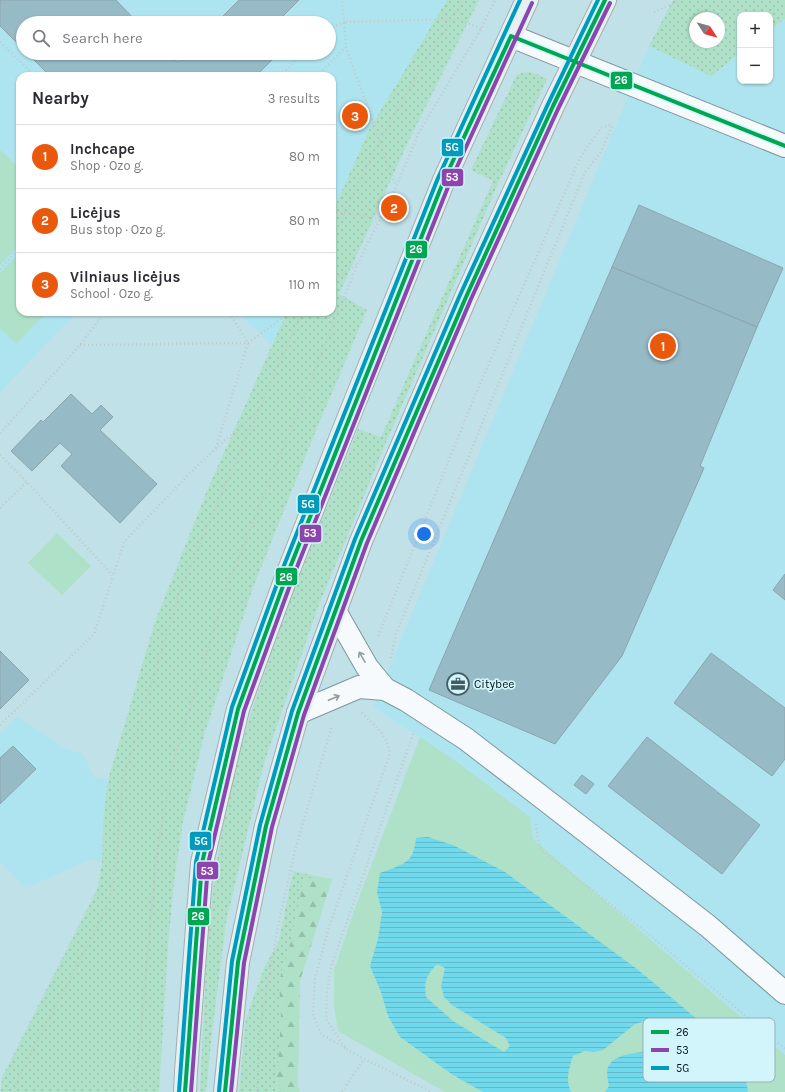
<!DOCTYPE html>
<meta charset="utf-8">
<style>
:root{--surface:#fff;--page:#f7f7f7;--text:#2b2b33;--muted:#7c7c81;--line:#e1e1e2;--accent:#ea580c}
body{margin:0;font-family:Karla,sans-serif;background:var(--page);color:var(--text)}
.controls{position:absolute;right:12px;top:12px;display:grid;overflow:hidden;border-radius:8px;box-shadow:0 1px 3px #0004}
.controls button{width:36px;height:36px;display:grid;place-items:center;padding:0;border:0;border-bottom:1px solid var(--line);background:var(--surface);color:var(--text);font:20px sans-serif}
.compass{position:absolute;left:689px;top:12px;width:36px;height:36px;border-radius:50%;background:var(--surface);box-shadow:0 1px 3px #0004;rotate:126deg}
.you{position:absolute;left:424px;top:534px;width:14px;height:14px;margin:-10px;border:3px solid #fff;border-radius:50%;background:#1a73e8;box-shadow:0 0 0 6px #1a73e833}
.badge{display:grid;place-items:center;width:26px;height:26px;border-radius:50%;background:var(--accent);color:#fff;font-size:13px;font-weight:700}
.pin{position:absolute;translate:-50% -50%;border:2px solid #fff;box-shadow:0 1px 4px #0006}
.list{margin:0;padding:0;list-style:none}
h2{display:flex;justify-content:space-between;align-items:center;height:52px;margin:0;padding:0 16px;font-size:17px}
h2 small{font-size:13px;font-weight:400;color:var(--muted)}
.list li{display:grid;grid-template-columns:26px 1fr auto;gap:12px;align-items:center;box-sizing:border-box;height:64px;padding:0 16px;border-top:1px solid var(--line)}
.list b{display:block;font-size:15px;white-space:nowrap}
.list p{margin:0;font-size:13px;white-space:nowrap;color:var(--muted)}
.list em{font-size:13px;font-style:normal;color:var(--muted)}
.icon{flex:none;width:22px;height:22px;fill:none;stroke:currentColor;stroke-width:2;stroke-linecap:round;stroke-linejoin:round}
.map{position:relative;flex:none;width:785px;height:1092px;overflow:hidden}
.search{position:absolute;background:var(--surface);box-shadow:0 1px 3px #0004;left:16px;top:16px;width:320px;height:44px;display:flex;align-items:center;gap:10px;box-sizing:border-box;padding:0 14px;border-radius:22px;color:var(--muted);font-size:15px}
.panel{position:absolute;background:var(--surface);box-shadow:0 1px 3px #0004;left:16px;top:72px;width:320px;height:244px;border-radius:12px}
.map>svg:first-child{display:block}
</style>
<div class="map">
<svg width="785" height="1092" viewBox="0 0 785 1092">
<defs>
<pattern id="grass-dots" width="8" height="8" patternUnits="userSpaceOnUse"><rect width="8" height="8" fill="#aee1c8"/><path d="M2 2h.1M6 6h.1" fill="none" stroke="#94c0ab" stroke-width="1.8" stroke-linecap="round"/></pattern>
<pattern id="forest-firs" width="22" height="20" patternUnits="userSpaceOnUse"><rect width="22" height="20" fill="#aee1c8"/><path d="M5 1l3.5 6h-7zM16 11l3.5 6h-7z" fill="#94c0ab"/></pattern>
<pattern id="water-rules" width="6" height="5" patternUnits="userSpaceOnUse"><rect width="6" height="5" fill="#70d9ec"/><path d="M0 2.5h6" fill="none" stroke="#5fb9ca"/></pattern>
</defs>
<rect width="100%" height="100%" fill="#c0e1e8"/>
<g fill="#aee4ef" fill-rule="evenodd">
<path d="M0 0H447L369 130 332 213V76H20V312H77L0 392ZM23 23H329V53H23Z"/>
<path d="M785 19V1055L533 839 530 817 457 762 373 707 649 46 711 76 740 53V81H770V30Z"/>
<path d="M237 312H287L272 345Z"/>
<path d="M17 716 66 749 83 754 94 777 108 780 103 823 102 863 91 859 26 888 0 862V734Z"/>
</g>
<g fill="url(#grass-dots)" fill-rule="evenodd">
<path d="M447 0H479L408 142 339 294 367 310 314 435 252 590 205 732 183 822 174 881 168 945 159 1092H1L2 1078 98 887 102 863 103 823 108 780 155 622 209 486 287 312H332V213L369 130Z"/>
<path d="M673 0H785V19L770 30V15H740V53L711 76 649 46ZM695 18H719V42H695Z"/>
<path d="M530 72 537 74 547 79 497 186 387 440 318 607 264 763 226 922 212 1033 206 1092H200L207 944 215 873 228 795 249 719 284 615 358 429 381 437 493 181 471 170 516 76 522 73Z"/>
<path d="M293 871 315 876 303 882 292 938 279 981 281 1018 276 1092H239L246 1018 265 966 279 941Z"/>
</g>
<path fill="url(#forest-firs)" d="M315 876 332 879 300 981 298 1085 300 1092H276L281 1018 279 981 292 938 303 882Z"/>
<g fill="#aee1c8">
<path d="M0 150 20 169V244L0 265Z"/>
<path d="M20 252V312H47L16 344 0 328V273Z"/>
<path d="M57 533 91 566 62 595 28 563Z"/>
<path d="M420 737 457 762 530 817 533 839 785 1055V1092H445L338 1031 334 1006V970L354 911Z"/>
</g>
<path fill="url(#water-rules)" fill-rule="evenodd" d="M428 837 453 845 505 872 637 969 715 1034 744 1070 748 1092H605L609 1086C608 1080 606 1073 608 1067 614 1053 639 1053 651 1051 655 1050 659 1047 662 1045L666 1036 661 1027 649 1020 635 1024 603 1050 594 1052 585 1051 573 1056C569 1068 565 1080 571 1092H483L453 1075 400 1037 388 1016 381 992 370 966 378 939 382 912 377 892 380 873C388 870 404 865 409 859 414 854 415 844 416 838ZM437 964 445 968 441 986 444 997 452 1005 506 1038 510 1046 504 1052 453 1021 426 997C424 981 426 976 437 964Z"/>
<g fill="#97bac7" stroke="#8ca4ac">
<path d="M0 0H116L138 23H23V49L0 26Z"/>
<path d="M239 0H299L276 23H216Z"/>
<path d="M27 53H168L177 62 185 53H279L256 76H50Z"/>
<path d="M639 205 783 268 757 327 612 267Z"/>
<path d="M612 267 757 327 700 466 704 468 622 656 555 744 429 690Z"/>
<path d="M71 394 92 414 101 405 113 417 100 430 157 484 120 523 61 466 72 454 60 443 32 471 11 451 41 420 43 422Z"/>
<path d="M785 574V600L773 590Z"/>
<path d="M0 651 29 680 0 709Z"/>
<path d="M711 653 785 708V759L772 776 674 703Z"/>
<path d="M647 737 760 825 722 874 608 786Z"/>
<path d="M13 746 36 769 0 804V758Z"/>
<path d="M582 775 594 784 586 794 574 785Z"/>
</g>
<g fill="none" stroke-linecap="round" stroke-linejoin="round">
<g stroke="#7d989d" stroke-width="24">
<g id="street">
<path d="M511 36 785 146"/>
<path d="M335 611 367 667 385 689"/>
<path d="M298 713 359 687 385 689 406 700 466 739 539 795 708 926 785 993"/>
</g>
</g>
<g stroke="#a7adaf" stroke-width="24">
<g id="primary">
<path d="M185 1092 186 1071 202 863 238 709 287 575 342 434 444 180 527 0"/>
<path d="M225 1092 238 962 266 826 298 713 361 541 466 297 553 106 605 0"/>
</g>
</g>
<g stroke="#c0cacc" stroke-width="2.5" stroke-dasharray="1 3" stroke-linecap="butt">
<path d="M654 12 680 0"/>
<path d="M329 29 344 22 342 0"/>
<path d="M0 42 35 76"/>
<path d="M346 47 396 186"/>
<path d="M262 73 265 76"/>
<path d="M280 76 303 53"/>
<path d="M317 76 346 47 344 22 459 19 481 29"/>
<path d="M332 212 350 213 379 219"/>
<path d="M332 241C367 157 414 77 463 0"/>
<path d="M0 269 20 248"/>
<path d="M332 281 356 265"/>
<path d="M80 345 248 343 290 312"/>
<path d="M0 433 80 345 105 312"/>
<path d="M216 448 248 343 229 312"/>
<path d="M0 455 27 482 113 576 124 542 194 469 258 410"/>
<path d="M0 508 27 482"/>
<path d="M378 636 476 393 581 156 601 128 612 124"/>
<path d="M391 658 396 634 585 172 601 152 613 124"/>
<path d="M0 725 94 634 113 576"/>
<path d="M413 734 332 964 327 990 326 1019 346 1049 364 1059 432 1092"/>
<path d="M536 824 538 838 541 850 646 932 785 1049"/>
<path d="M345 1048 321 1034 313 1014 315 978 328 930 390 753C386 732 375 727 361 712"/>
<path d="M14 1092 19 1076C38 1039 58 1002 77 965 90 941 106 915 112 887 120 851 118 812 124 775L177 600 203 535 302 312"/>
<path d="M135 1092 157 851 174 759 228 583 314 373 357 265 396 187 419 132 481 29 495 0"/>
<path d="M257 1092 260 1027 278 926 295 850 332 726"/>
<path d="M342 1092 364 1059"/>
</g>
<use href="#street" stroke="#f6fafc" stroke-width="22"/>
<use href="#primary" stroke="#efeeee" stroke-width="22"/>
<g stroke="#d2f5fc" stroke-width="7">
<g id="bus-1">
<path d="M185 1092 202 863 238 709 287 575 444 180 511 36 785 146"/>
<path d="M225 1092 238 962 266 826 298 713 361 541 466 297 553 106 605 0"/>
</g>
</g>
<g stroke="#d2f5fc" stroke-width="7">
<g id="bus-2">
<path d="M191 1092 208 864 244 711 293 577 450 182 532 3"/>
<path d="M231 1092 244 963 272 827 304 715 367 543 471 299 558 109 610 3"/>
</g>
</g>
<g stroke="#d2f5fc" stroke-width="7">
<g id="bus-3">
<path d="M219 1091 232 961 260 825 292 711 355 539 460 295 548 104 598 0"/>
<path d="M179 1092 196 862 232 707 281 573 438 178 520 0"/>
</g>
</g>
<use href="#bus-1" stroke="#00a651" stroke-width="4"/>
<use href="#bus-2" stroke="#8e44ad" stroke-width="4"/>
<use href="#bus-3" stroke="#009abc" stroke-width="4"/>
</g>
<defs><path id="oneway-shaft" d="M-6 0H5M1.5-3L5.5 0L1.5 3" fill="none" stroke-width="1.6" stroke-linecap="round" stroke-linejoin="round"/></defs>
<g stroke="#949ea1">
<use href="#oneway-shaft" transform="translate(362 657) rotate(-120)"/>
<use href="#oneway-shaft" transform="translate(334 698) rotate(-23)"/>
</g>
<defs>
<g id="office-ring" transform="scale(1.15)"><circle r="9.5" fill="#d2f5fc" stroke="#435c61" stroke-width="1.5"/><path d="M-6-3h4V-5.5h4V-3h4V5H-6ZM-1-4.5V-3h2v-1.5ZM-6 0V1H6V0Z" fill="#435c61"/></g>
</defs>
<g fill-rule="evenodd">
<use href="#office-ring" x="458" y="684"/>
</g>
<g text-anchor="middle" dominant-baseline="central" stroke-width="3.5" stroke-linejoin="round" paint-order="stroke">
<g font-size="12" fill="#001519" stroke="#d2f5fc" text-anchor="start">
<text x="474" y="684">Citybee</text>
</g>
</g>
<rect x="643" y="1018" width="132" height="64" rx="6" fill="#d2f5fc" stroke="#93b2b8" stroke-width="1"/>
<rect x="651" y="1030" width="18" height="4" fill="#00a651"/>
<rect x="651" y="1048" width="18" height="4" fill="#8e44ad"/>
<rect x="651" y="1066" width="18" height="4" fill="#009abc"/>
<g font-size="11" fill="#001519">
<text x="676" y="1036">26</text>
<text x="676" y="1054">53</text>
<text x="676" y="1072">5G</text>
</g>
<g stroke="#d2f5fc" stroke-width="1.5">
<rect x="610" y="71" width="23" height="19" rx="4" fill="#00a651"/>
<rect x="441" y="138" width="23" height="19" rx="4" fill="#009abc"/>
<rect x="441" y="168" width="23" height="19" rx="4" fill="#8e44ad"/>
<rect x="405" y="240" width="23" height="19" rx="4" fill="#00a651"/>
<rect x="297" y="494" width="23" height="20" rx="4" fill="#009abc"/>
<rect x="299" y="524" width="23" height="19" rx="4" fill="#8e44ad"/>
<rect x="275" y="567" width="23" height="19" rx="4" fill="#00a651"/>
<rect x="189" y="831" width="23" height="20" rx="4" fill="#009abc"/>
<rect x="196" y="861" width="23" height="19" rx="4" fill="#8e44ad"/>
<rect x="187" y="907" width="23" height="19" rx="4" fill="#00a651"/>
</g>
<g font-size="11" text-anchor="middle" font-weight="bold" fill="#fff">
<text x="621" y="84">26</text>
<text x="452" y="151">5G</text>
<text x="452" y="181">53</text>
<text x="416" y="253">26</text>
<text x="308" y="508">5G</text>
<text x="310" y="537">53</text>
<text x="286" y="581">26</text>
<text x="201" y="845">5G</text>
<text x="207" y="875">53</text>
<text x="198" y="920">26</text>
</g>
</svg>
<div class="controls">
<button>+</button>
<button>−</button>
</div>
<svg class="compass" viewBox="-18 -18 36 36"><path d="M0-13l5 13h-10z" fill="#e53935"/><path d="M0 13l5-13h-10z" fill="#7c7c81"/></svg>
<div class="you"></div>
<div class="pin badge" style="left:663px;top:346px">1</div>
<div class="pin badge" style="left:394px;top:208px">2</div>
<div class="pin badge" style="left:355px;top:116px">3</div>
<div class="search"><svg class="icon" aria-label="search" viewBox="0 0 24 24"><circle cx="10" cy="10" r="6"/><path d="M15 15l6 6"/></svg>Search here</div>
<section class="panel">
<h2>Nearby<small>3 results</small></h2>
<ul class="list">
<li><span class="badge">1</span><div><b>Inchcape</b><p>Shop · Ozo g.</p></div><em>80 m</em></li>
<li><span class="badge">2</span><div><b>Licėjus</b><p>Bus stop · Ozo g.</p></div><em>80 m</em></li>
<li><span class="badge">3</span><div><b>Vilniaus licėjus</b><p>School · Ozo g.</p></div><em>110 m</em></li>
</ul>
</section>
</div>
